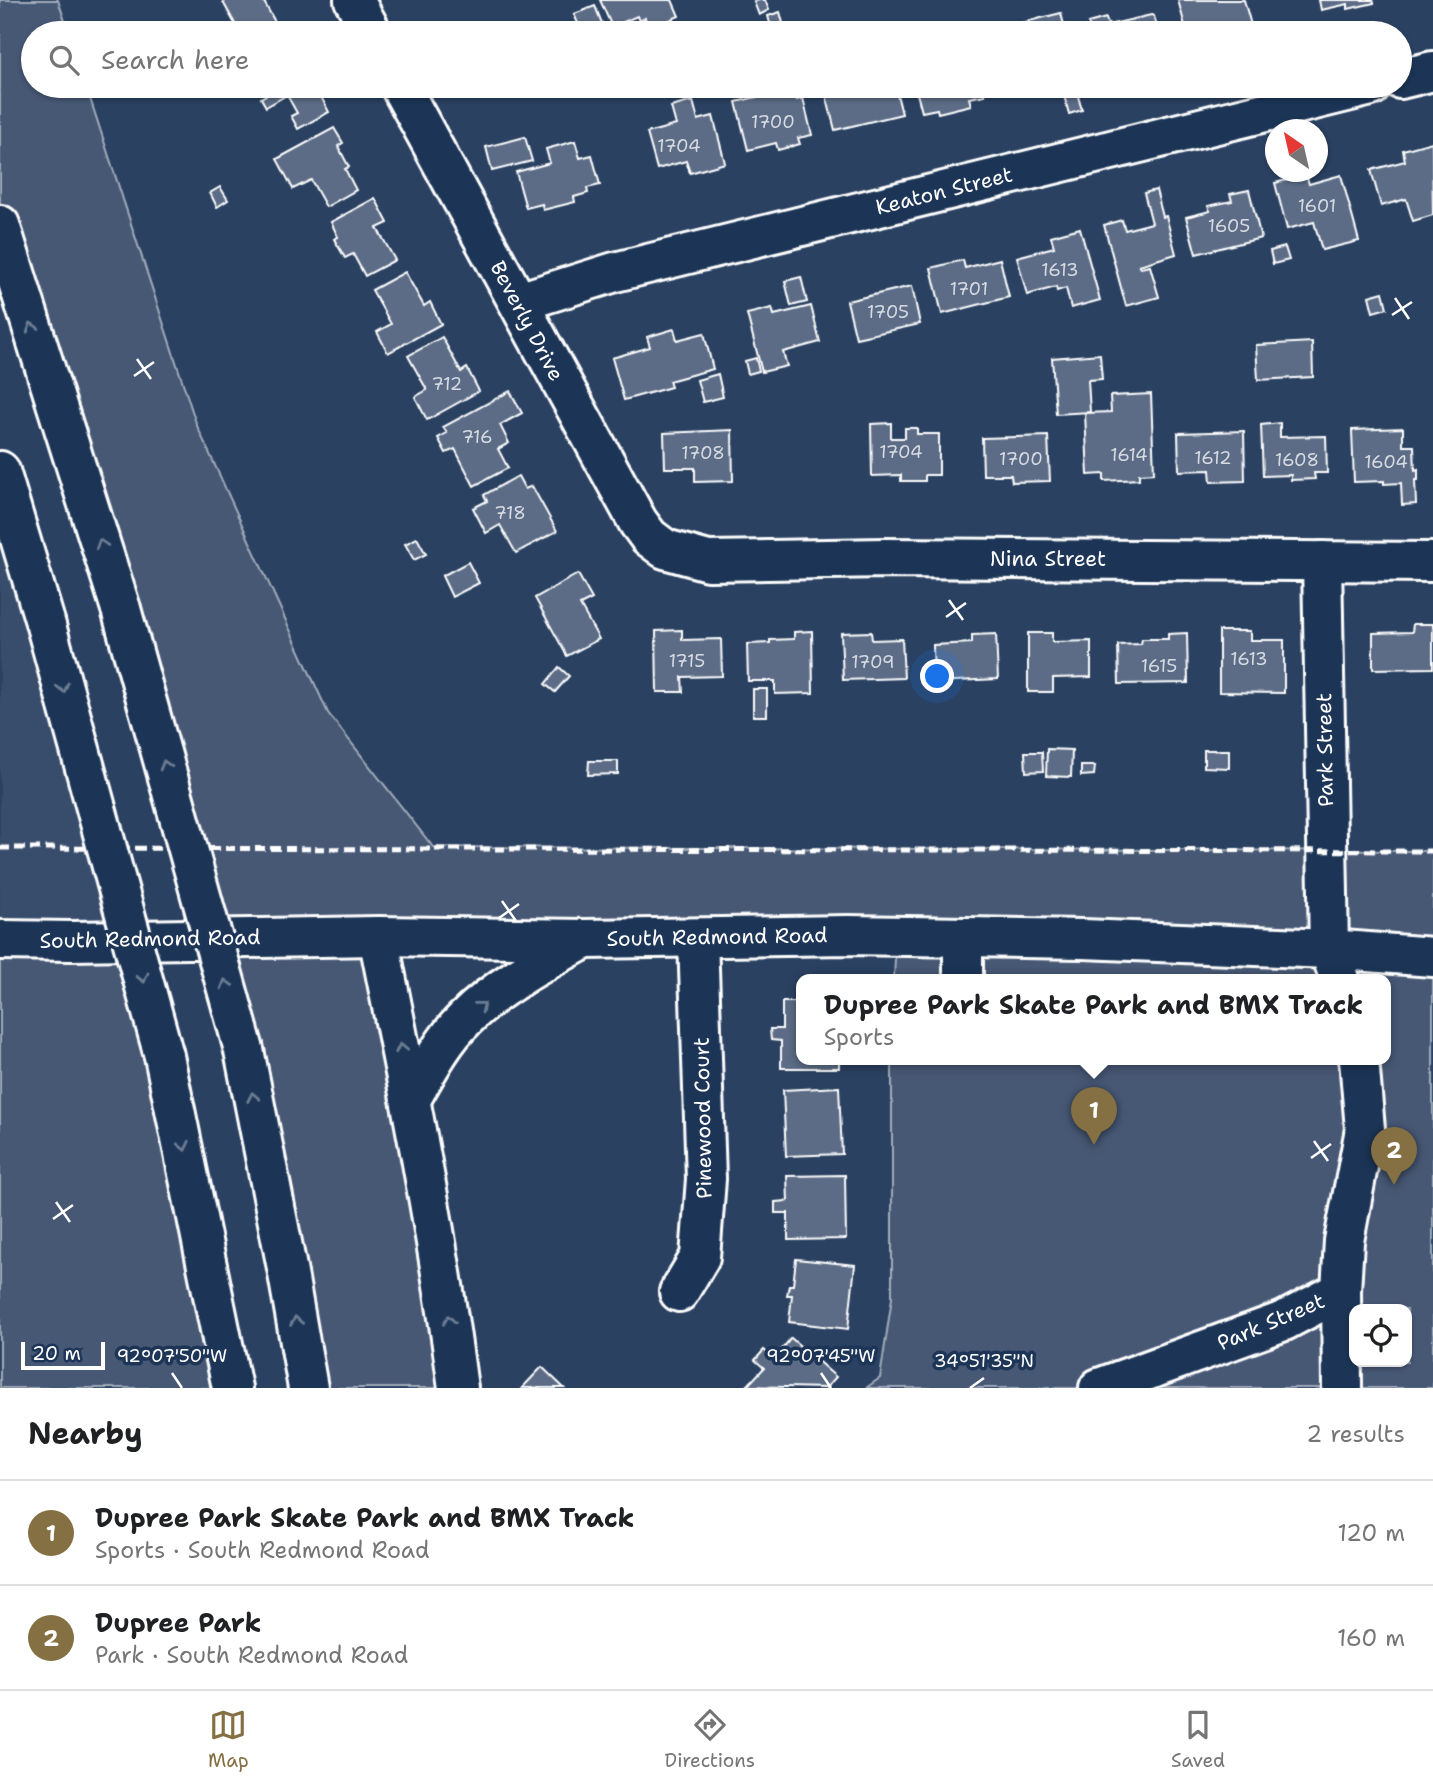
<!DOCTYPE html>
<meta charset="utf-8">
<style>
:root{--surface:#fff;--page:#f6f6f6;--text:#202124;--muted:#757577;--line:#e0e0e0;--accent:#847042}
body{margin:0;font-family:"Shantell Sans",sans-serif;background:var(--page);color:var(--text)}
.controls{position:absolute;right:21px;bottom:21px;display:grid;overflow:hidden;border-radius:14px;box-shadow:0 2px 5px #0004}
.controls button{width:63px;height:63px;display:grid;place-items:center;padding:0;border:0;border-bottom:2px solid var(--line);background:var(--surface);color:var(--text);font:35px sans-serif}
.compass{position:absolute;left:1265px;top:119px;width:63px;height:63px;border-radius:50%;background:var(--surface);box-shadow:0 2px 5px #0004;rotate:326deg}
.scale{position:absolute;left:21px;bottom:18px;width:84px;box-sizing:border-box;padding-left:7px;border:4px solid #fff;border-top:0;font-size:19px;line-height:24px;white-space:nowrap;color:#fff;-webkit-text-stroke:5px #1d3557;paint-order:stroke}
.you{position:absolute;left:938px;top:677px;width:24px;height:24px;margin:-18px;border:5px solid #fff;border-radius:50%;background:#1a73e8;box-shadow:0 0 0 10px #1a73e833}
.badge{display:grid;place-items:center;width:46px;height:46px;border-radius:50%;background:var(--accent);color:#fff;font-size:23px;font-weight:700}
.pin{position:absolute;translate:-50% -58px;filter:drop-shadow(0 2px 4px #0008)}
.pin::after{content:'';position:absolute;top:37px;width:24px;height:21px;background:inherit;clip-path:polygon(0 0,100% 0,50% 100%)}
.popup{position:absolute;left:796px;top:974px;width:595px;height:91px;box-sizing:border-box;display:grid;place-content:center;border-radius:14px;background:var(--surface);filter:drop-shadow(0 2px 5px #0005);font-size:23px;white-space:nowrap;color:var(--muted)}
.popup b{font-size:26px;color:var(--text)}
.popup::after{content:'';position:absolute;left:50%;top:100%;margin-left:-14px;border:14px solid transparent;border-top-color:var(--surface)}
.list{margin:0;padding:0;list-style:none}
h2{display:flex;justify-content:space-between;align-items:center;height:91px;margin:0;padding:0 28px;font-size:30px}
h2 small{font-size:23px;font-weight:400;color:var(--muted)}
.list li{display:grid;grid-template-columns:46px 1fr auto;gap:21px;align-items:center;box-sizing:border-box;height:105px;padding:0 28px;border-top:2px solid var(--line)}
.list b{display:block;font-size:26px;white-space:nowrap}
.list p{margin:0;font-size:23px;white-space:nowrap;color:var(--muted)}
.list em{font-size:23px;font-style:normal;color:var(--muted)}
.icon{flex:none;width:38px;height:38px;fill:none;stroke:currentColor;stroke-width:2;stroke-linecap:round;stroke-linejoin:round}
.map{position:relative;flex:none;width:1433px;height:1388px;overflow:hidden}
.search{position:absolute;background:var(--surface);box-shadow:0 2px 5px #0004;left:21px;right:21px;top:21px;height:77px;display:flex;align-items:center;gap:18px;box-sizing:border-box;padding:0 24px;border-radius:38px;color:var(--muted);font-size:26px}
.sheet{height:301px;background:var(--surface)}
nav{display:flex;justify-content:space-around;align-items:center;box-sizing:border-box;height:98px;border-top:2px solid var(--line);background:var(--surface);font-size:19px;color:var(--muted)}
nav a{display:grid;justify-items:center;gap:4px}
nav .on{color:var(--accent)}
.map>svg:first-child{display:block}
</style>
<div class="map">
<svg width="1433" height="1388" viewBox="0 0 1433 1388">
<rect width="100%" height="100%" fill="#2a4161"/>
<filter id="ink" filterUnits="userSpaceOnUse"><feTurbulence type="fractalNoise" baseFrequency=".0143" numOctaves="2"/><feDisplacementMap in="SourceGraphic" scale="14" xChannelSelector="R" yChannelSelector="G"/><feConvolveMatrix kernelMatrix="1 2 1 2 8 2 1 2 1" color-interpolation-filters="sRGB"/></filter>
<g filter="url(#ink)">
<path fill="#394e6c" d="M0 471 135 940H0Z"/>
<g fill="#465975" stroke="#a2acba" stroke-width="2" fill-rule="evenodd">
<path d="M0 0H58L69 33H33V86H86L197 426 328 713 433 847 1433 851V1388H866L880 1378 892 1298V1059H1386V979H894L896 936H379L458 1388H308L287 1268 0 225ZM1354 1309H1407V1362H1354Z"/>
<path d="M0 940H135L232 1388H0Z"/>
</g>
<g fill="#5b6c86" stroke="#fff" stroke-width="2">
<path d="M226 0H263L281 33H240L223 2Z"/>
<path d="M600 0H672L679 16 649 29 645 18 639 21 637 16 612 27Z"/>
<path d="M759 0H765L769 10 759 15 754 2Z"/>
<path d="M1178 0H1244L1251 25 1221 33H1187Z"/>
<path d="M1319 0H1373L1374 3 1348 9V4L1321 10Z"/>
<path d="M595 6 606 33H582L574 14Z"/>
<path d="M780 12 783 23 771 27 768 16Z"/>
<path d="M1061 13 1066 33H1002L1001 28Z"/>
<path d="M1151 15 1154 16 1159 33H1091L1088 23 1106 18 1108 25Z"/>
<path d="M261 86H304L307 92 316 87 329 112 298 129 291 116 297 113 287 95 266 107 261 98 266 95Z"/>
<path d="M846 86H895L902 114 835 130 825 91Z"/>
<path d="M915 86H982L985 95 969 98 971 105 938 113 937 109 922 112Z"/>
<path d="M1069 86H1075L1082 110 1069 114 1062 88Z"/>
<path d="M793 88 797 100 803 98 812 135 798 138 800 144 778 150 776 143 748 150 736 102Z"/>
<path d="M693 101 698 120 713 116 725 163 690 173 686 161 657 169 647 133 676 125 671 107Z"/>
<path d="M334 128 343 143 338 146 349 167 345 169 356 190 326 207 311 180 293 189 277 159Z"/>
<path d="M525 137 532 161 492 171 486 147Z"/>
<path d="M575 141 580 158 592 155 600 185 587 188 588 193 574 197 575 202 543 210 542 204 526 208 516 172 550 163 546 149Z"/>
<path d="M1432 142 1433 215 1413 221 1406 199 1381 206 1371 170 1405 161 1403 150Z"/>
<path d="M1306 175 1309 184 1341 175 1359 241 1322 250 1314 222 1287 229 1275 183Z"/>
<path d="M220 187 228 200 217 207 210 193Z"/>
<path d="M1156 190 1163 217 1166 216 1176 254 1139 265 1141 268 1150 266 1159 297 1126 306 1104 225 1122 220 1125 230 1152 223 1144 193Z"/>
<path d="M1249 190 1261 238 1196 254 1186 217 1210 211 1208 206 1232 201 1230 194Z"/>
<path d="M375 198 388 223 377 228 395 260 365 276 353 254 345 258 334 239 338 237 331 222Z"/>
<path d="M1080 228 1100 300 1071 308 1066 288 1057 291 1056 287 1027 295 1017 257 1054 247 1051 236Z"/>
<path d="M1285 247 1289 260 1273 264 1270 251Z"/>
<path d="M1000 259 1009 297 942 314 931 268 963 260 965 268Z"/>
<path d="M405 272 424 306 430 302 441 324 388 353 377 332 391 324 372 290Z"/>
<path d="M801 277 807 302 791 306 785 281Z"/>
<path d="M912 286 920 324 856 338 847 301Z"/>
<path d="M1383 292 1387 308 1373 312 1369 296Z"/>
<path d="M811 306 820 342 783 352 787 366 762 372 747 314 772 308 774 315Z"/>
<path d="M674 329 677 340 704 333 713 369 669 381 671 387 624 400 612 358 650 347 647 337Z"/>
<path d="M442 337 461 372 467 368 479 391 427 420 415 397 427 390 408 356Z"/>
<path d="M1312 342 1313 377 1258 380 1256 345Z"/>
<path d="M1100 354 1102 379 1088 380 1090 412 1056 414 1052 358Z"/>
<path d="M756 358 759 371 748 374 745 361Z"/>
<path d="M718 374 723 397 703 402 697 380Z"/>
<path d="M510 391 522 413 500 425 509 443 498 449 508 468 474 486 455 449 446 453 438 438 447 433 443 427Z"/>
<path d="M1151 394 1154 473 1139 474V479L1104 481V474L1088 475 1085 413 1111 412 1110 396Z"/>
<path d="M891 423V438H905V428H917V434H939V475H925V481H901V475L872 476 871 424Z"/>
<path d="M1280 423V437L1326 436 1327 473H1314L1315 479 1291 480V475L1263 476 1261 425Z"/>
<path d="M1403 428V446H1414L1415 470 1418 469V480H1415L1416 504 1402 505 1401 483 1384 484V481L1354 482 1352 430Z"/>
<path d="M732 430 733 481 695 482V468H665L664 433Z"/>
<path d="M1244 431 1245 481 1211 482 1210 470 1179 471 1178 433Z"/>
<path d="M1048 436 1050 481 1012 482 1011 475H983L982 438Z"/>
<path d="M518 476 525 489 532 486 557 531 516 553 500 525 486 533 473 508 487 501 484 495Z"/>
<path d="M417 538 426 554 414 560 405 544Z"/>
<path d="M468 562 479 583 452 597 442 576Z"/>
<path d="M578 574 592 599 580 605 599 639 567 656 535 598Z"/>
<path d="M1413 624H1433V668L1373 669V633L1412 632Z"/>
<path d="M682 630V640L721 639 722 676 682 677 683 692H657L656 631Z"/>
<path d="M812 631 813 693 775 694V681H748L747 644 770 643V640L794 639V632Z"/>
<path d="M1219 631H1250V640H1284V693L1219 692Z"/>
<path d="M871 632 872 640 902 639 904 678 843 680 841 633Z"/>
<path d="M1028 633H1052V642L1091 641V677L1053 678V692H1028Z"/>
<path d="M1187 633 1188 683 1119 684 1118 645 1141 644 1142 639H1168V634Z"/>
<path d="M996 634 998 679 934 682 933 645 972 643V635Z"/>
<path d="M559 667 569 676 555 692 545 684Z"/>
<rect x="753" y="689" width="14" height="27"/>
<path d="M1047 749 1072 750 1071 777 1046 776Z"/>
<path d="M1204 750H1229V768L1204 767Z"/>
<path d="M1025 752H1042L1043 771 1026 772Z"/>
<path d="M589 761H618V774L588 775Z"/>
<path d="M1081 766H1095L1094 775 1081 776Z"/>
<path d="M782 1002H802V1059H839V1068H781V1041L771 1040 770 1029H782Z"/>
<path d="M839 1087 842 1154 786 1156 783 1090Z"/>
<path d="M845 1175 846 1239 788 1240V1213H775V1202L788 1201 787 1176Z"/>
<path d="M796 1259 855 1265 848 1329 789 1322 792 1295H787L789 1285H793Z"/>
<path d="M791 1338 836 1377 826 1388 747 1386 764 1368 755 1360 764 1350 774 1359Z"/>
<path d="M542 1367 564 1388H522Z"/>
</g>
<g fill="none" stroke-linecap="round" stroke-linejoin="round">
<g stroke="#fff" stroke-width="44">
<g id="minor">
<path d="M354 0 372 33"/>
<path d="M1400 79 1433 71"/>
<path d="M400 86 638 522 649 537 665 549 708 561 885 558 1433 562"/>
<path d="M519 302 615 272 1371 86"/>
<path d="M1322 561 1329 949 1340 979"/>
<path d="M963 937V979"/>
<path d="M0 940 71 941 378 936 585 939 848 935 1083 939 1329 949 1433 957"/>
<path d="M1341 1291 1342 1388"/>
<path d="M679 1292 700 1257 706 1179 698 938"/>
<path d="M1099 1388 1284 1321 1341 1291 1344 1241 1365 1129 1359 1059"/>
</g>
</g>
<g stroke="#fff" stroke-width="44">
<g id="highway">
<path d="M0 225 121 609"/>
<path d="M0 471 45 622"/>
<path d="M378 936C408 1086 438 1236 458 1388"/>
<path d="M244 1050 287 1268 308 1388"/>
<path d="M164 1056 232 1388"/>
<path d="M411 1099C426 1073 443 1040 465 1019 497 986 545 961 585 939"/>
</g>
</g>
<use href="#minor" stroke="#1d3557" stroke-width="38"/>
<use href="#highway" stroke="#1d3557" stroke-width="38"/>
<path stroke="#fff" stroke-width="5" stroke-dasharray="10 5" stroke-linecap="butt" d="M0 848 1433 851"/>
<g stroke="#fff" stroke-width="44" stroke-linecap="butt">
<g id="highway-bridge">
<path d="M121 609 244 1050"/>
<path d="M45 622 164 1056"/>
</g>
</g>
<use href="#highway-bridge" stroke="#1d3557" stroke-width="38"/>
</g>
<defs><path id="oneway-chevron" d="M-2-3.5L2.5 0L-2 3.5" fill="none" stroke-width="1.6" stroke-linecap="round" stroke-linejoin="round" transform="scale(1.75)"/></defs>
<g stroke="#6c7c92">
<use href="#oneway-chevron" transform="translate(32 327) rotate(-108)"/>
<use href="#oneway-chevron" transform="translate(101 544) rotate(-108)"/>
<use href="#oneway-chevron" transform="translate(63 688) rotate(75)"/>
<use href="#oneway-chevron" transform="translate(165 765) rotate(-106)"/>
<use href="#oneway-chevron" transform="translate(143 978) rotate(75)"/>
<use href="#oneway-chevron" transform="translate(226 984) rotate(-106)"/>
<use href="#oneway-chevron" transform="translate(481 1006) rotate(-38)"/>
<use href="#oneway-chevron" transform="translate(401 1048) rotate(-102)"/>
<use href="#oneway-chevron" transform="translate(253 1097) rotate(-101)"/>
<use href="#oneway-chevron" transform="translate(184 1146) rotate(78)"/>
<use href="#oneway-chevron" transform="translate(449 1320) rotate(-98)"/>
<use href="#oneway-chevron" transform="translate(296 1321) rotate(-100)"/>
</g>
</g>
<path fill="none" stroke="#fff" stroke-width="2.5" d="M1395 298 1409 319M1392 315 1412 302M137 359 151 379M134 376 154 362M949 600 963 620M946 617 966 603M502 901 516 921M499 918 519 904M1314 1141 1328 1161M1311 1158 1331 1144M56 1202 70 1222M53 1219 73 1205M172 1373 182 1388M821 1373 831 1388M970 1388 984 1378"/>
<g text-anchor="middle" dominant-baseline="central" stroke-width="7" stroke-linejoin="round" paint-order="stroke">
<g font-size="18" fill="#d6dae1">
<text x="773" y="122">1700</text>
<text x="679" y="146">1704</text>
<text x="1317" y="206">1601</text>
<text x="1229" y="226">1605</text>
<text x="1060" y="270">1613</text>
<text x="969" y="289">1701</text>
<text x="888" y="312">1705</text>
<text x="447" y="384">712</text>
<text x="477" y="437">716</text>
<text x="901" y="452">1704</text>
<text x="703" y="453">1708</text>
<text x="1129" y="455">1614</text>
<text x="1213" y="458">1612</text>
<text x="1021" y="459">1700</text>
<text x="1297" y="460">1608</text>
<text x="1386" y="462">1604</text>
<text x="510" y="513">718</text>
<text x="1249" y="659">1613</text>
<text x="687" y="661">1715</text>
<text x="873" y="662">1709</text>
<text x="1159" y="666">1615</text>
</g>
<g font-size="21" fill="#fff" stroke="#1d3557">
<text transform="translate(944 191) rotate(-14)">Keaton Street</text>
<text transform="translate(527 321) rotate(62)">Beverly Drive</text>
<text x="1048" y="559">Nina Street</text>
<text transform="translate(1325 750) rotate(-91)">Park Street</text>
<text transform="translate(717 937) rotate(-1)">South Redmond Road</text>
<text transform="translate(150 939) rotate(-1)">South Redmond Road</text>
<text transform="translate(703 1118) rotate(-91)">Pinewood Court</text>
<text transform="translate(1271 1322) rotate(-23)">Park Street</text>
</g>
</g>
<g font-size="18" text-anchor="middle" fill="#fff" stroke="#1d3557" stroke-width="7" stroke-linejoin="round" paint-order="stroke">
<text x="172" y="1362">92°07'50"W</text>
<text x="821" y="1362">92°07'45"W</text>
<text x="984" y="1367">34°51'35"N</text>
</g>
</svg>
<div class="controls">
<button><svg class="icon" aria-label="locate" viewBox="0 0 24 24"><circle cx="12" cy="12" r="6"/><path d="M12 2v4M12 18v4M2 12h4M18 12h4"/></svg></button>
</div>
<svg class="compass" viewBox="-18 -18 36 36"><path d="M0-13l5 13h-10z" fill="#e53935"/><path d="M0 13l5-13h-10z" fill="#757577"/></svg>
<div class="scale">20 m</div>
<div class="you"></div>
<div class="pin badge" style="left:1094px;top:1145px">1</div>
<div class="popup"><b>Dupree Park Skate Park and BMX Track</b>Sports</div>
<div class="pin badge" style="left:1394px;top:1185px">2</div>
<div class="search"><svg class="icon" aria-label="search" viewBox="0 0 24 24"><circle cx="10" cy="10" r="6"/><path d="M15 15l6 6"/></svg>Search here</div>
</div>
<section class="sheet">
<h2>Nearby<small>2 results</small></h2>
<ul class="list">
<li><span class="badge">1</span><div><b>Dupree Park Skate Park and BMX Track</b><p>Sports · South Redmond Road</p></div><em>120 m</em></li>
<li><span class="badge">2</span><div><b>Dupree Park</b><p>Park · South Redmond Road</p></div><em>160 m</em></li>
</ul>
</section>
<nav>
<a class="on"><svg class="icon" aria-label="map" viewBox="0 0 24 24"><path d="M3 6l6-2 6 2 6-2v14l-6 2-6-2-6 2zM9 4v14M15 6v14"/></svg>Map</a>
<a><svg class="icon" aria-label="directions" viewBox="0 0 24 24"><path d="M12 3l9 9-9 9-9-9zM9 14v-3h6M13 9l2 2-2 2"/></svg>Directions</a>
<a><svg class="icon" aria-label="saved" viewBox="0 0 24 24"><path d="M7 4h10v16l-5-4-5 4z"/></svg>Saved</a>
</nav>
